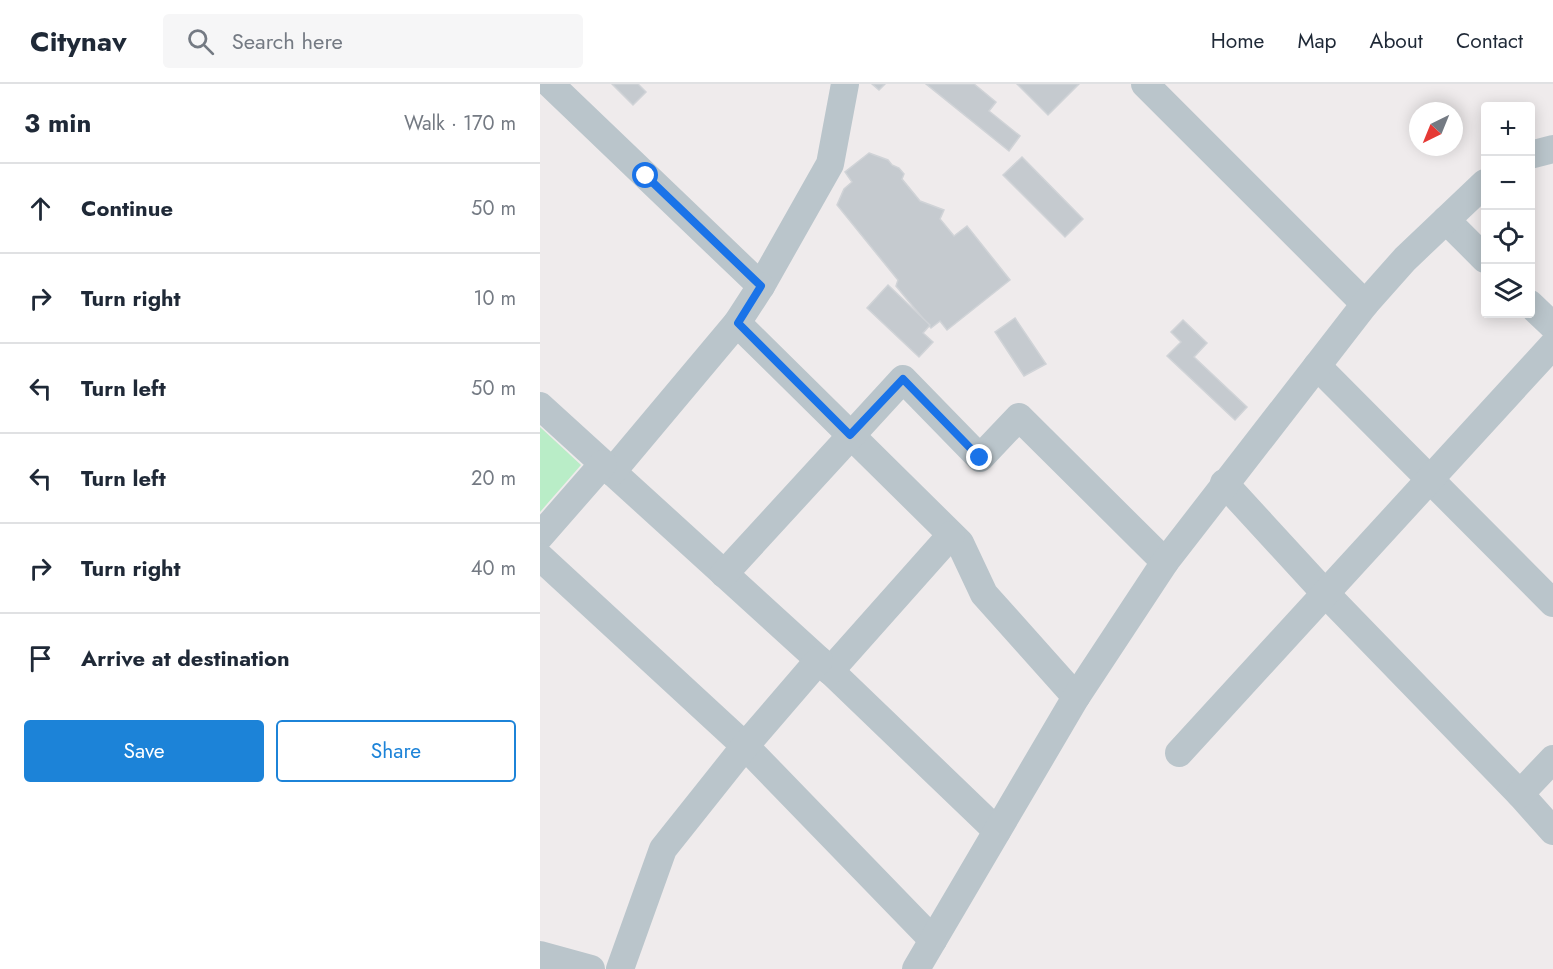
<!DOCTYPE html>
<meta charset="utf-8">
<style>
:root{--surface:#fff;--page:#f6f6f7;--text:#1f2937;--muted:#747a83;--line:#e0e1e3;--accent:#1c83d8}
body{margin:0;font-family:Jost,sans-serif;background:var(--page);color:var(--text)}
.controls{position:absolute;right:18px;top:18px;display:grid;overflow:hidden;border-radius:6px;box-shadow:0 3px 15px #0003}
.controls button{width:54px;height:54px;display:grid;place-items:center;padding:0;border:0;border-bottom:2px solid var(--line);background:var(--surface);color:var(--text);font:30px sans-serif}
.compass{position:absolute;left:869px;top:18px;width:54px;height:54px;border-radius:50%;background:var(--surface);box-shadow:0 3px 15px #0003;rotate:223deg}
.stop{position:absolute;width:18px;height:18px;margin:-14px;border:4px solid #1a73e8;border-radius:50%;background:#fff}
.stop.end{background:#1a73e8;border-color:#fff;box-shadow:0 2px 6px #0008}
.list{margin:0;padding:0;list-style:none}
h2{display:flex;justify-content:space-between;align-items:center;height:78px;margin:0;padding:0 24px;font-size:26px}
h2 small{font-size:20px;font-weight:400;color:var(--muted)}
.list li{display:grid;grid-template-columns:39px 1fr auto;gap:18px;align-items:center;box-sizing:border-box;height:90px;padding:0 24px;border-top:2px solid var(--line)}
.list b{display:block;font-size:22px;white-space:nowrap}
.list em{font-size:20px;font-style:normal;color:var(--muted)}
.actions{display:flex;gap:12px;padding:18px 24px}
.actions a{flex:1;padding:14px 0;border:2px solid var(--accent);border-radius:6px;text-align:center;font-size:21px;color:var(--accent)}
.actions .main{background:var(--accent);color:#fff}
.icon{flex:none;width:33px;height:33px;fill:none;stroke:currentColor;stroke-width:2;stroke-linecap:round;stroke-linejoin:round}
.map{position:relative;flex:none;width:1013px;height:885px;overflow:hidden}
header{display:flex;align-items:center;gap:36px;box-sizing:border-box;height:84px;padding:0 30px;background:var(--surface);border-bottom:2px solid var(--line)}
header strong{font-size:28px}
nav{display:flex;gap:33px;margin-inline-start:auto;font-size:21px}
.search{width:420px;height:54px;background:var(--page);display:flex;align-items:center;gap:15px;box-sizing:border-box;padding:0 21px;border-radius:6px;color:var(--muted);font-size:22px}
main{display:flex}
aside{flex:1;background:var(--surface)}
.map>svg:first-child{display:block}
</style>
<header>
<strong>Citynav</strong>
<div class="search"><svg class="icon" aria-label="search" viewBox="0 0 24 24"><circle cx="10" cy="10" r="6"/><path d="M15 15l6 6"/></svg>Search here</div>
<nav><a>Home</a><a>Map</a><a>About</a><a>Contact</a></nav>
</header>
<main>
<aside>
<h2>3 min<small>Walk · 170 m</small></h2>
<ul class="list">
<li><svg class="icon" aria-label="ahead" viewBox="0 0 24 24"><path d="M12 20V5M6 11l6-6 6 6"/></svg><div><b>Continue</b></div><em>50 m</em></li>
<li><svg class="icon" aria-label="right" viewBox="0 0 24 24"><path d="M7 20v-9h11M14 6l5 5-5 5"/></svg><div><b>Turn right</b></div><em>10 m</em></li>
<li><svg class="icon" aria-label="left" viewBox="0 0 24 24"><path d="M17 20v-9H6M10 6l-5 5 5 5"/></svg><div><b>Turn left</b></div><em>50 m</em></li>
<li><svg class="icon" aria-label="left" viewBox="0 0 24 24"><path d="M17 20v-9H6M10 6l-5 5 5 5"/></svg><div><b>Turn left</b></div><em>20 m</em></li>
<li><svg class="icon" aria-label="right" viewBox="0 0 24 24"><path d="M7 20v-9h11M14 6l5 5-5 5"/></svg><div><b>Turn right</b></div><em>40 m</em></li>
<li><svg class="icon" aria-label="arrive" viewBox="0 0 24 24"><path d="M6 21V4h12l-3 4 3 4H6"/></svg><div><b>Arrive at destination</b></div></li>
</ul>
<div class="actions"><a class="main">Save</a><a>Share</a></div>
</aside>
<div class="map">
<svg width="1013" height="885" viewBox="0 0 1013 885">
<rect width="100%" height="100%" fill="#efebec"/>
<path fill="#b9edc7" d="M0 343 41 381 0 428Z"/>
<g fill="#c5cacf" stroke="#d0d3d7" stroke-width="1.5">
<path d="M72 0H98L106 8 93 21Z"/>
<path d="M332 0H345L339 6Z"/>
<path d="M386 0H434L456 18 449 27 480 52 469 67Z"/>
<path d="M477 0H539L508 31Z"/>
<path d="M329 69 348 76 352 81 359 84 364 90 362 95 380 117 404 126 400 135 414 152 427 142 470 196 407 246 400 237 391 244 356 202 358 196 297 121 304 105 312 98 305 88Z"/>
<path d="M482 73 543 135 525 153 463 91Z"/>
<path d="M348 201 390 241 383 249 393 258 379 273 327 224Z"/>
<path d="M475 234 506 280 484 292 455 248Z"/>
<path d="M643 236 667 259 654 273 707 323 695 336 627 272 641 258 631 248Z"/>
</g>
<g fill="none" stroke-linecap="round" stroke-linejoin="round">
<g stroke="#bac5cb" stroke-width="28">
<path d="M10 0 221 202 290 80 305 0"/>
<path d="M605 0 825 220"/>
<path d="M990 71 1013 65"/>
<path d="M906 136 945 175"/>
<path d="M990 220 1013 242"/>
<path d="M197 239 420 459 444 510 536 613"/>
<path d="M777 282 1013 519"/>
<path d="M0 322 279 576 457 747"/>
<path d="M72 388 197 239 221 202"/>
<path d="M684 399 785 509 980 710 1013 747"/>
<path d="M0 452 63 380"/>
<path d="M0 473 205 662 393 856"/>
<path d="M184 490 363 295 440 374 479 333 625 478"/>
<path d="M290 587 411 451"/>
<path d="M639 669 1013 261"/>
<path d="M980 710 1013 675"/>
<path d="M0 871 51 885"/>
<path d="M80 885 123 765 205 662 279 576"/>
<path d="M376 885 536 613 625 478 825 220 865 175 945 99"/>
</g>
</g>
<g fill="none" stroke-linecap="round" stroke-linejoin="round">
<path stroke="#1a73e8" stroke-width="8" d="M106 92 221 202 198 239 310 351 363 295 440 374"/>
</g>
</svg>
<div class="controls">
<button>+</button>
<button>−</button>
<button><svg class="icon" aria-label="locate" viewBox="0 0 24 24"><circle cx="12" cy="12" r="6"/><path d="M12 2v4M12 18v4M2 12h4M18 12h4"/></svg></button>
<button><svg class="icon" aria-label="layers" viewBox="0 0 24 24"><path d="M12 4l9 5-9 5-9-5zM3 14l9 5 9-5"/></svg></button>
</div>
<svg class="compass" viewBox="-18 -18 36 36"><path d="M0-13l5 13h-10z" fill="#e53935"/><path d="M0 13l5-13h-10z" fill="#747a83"/></svg>
<div class="stop" style="left:106px;top:92px"></div>
<div class="stop end" style="left:440px;top:374px"></div>
</div>
</main>
